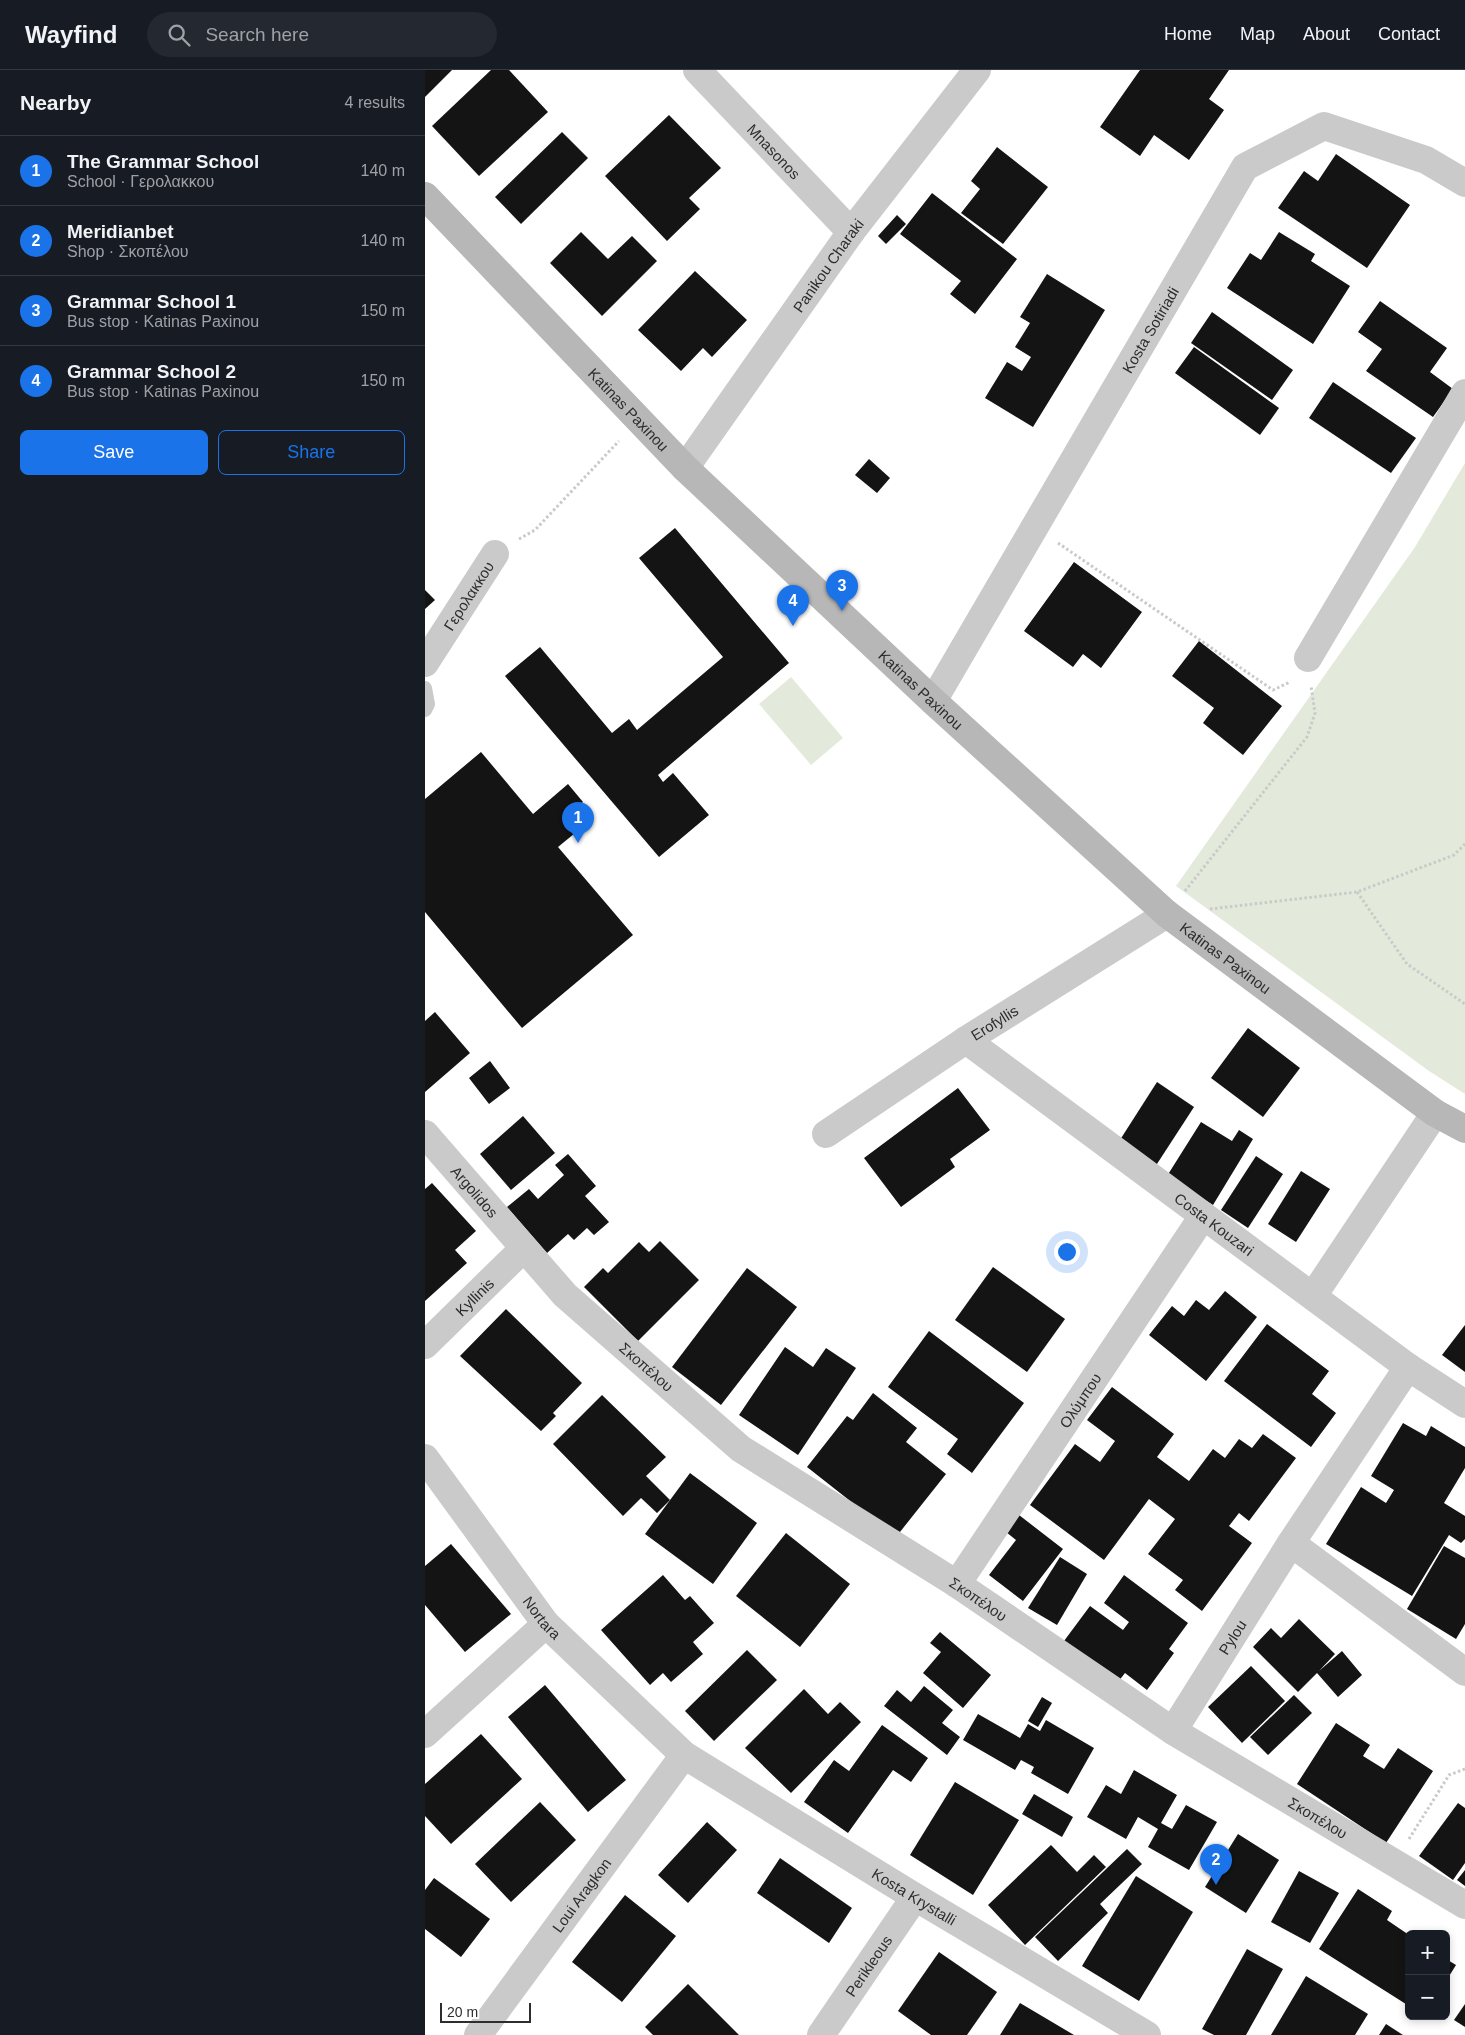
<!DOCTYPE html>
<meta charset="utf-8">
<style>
:root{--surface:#171b24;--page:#242831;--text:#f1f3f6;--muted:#9ea1a6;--line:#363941;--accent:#1a73e8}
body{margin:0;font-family:Arial,sans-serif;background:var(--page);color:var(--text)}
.controls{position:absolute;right:15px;bottom:15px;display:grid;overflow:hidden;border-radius:8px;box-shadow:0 2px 8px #0003}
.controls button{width:45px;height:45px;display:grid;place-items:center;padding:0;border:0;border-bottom:1px solid var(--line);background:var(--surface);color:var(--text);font:25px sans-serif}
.scale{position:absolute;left:15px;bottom:12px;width:91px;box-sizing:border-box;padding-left:5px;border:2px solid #2d2d2d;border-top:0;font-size:14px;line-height:18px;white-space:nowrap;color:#2d2d2d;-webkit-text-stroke:4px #fff;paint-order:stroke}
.you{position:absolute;left:641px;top:1181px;width:18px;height:18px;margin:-12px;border:4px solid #fff;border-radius:50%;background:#1a73e8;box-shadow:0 0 0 8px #1a73e833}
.badge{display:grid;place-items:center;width:32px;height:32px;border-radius:50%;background:var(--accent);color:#fff;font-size:16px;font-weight:700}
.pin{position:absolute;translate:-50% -41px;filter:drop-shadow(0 1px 2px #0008)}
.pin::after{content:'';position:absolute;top:26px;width:18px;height:15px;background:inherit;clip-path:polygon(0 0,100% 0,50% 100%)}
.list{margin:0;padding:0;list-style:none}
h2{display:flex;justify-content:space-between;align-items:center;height:65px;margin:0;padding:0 20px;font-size:21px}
h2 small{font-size:16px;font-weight:400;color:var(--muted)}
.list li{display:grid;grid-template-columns:32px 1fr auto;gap:15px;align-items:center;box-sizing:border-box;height:70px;padding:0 20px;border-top:1px solid var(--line)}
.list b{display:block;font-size:19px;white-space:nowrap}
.list p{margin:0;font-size:16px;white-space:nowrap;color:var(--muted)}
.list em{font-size:16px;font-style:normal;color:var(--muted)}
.actions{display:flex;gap:10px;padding:15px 20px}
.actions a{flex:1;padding:11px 0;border:1px solid var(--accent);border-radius:8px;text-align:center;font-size:18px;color:var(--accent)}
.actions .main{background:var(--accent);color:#fff}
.icon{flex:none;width:28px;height:28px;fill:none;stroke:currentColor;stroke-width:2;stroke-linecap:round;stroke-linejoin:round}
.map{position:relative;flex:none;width:1040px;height:1965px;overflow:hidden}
header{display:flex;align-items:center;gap:30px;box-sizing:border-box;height:70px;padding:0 25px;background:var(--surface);border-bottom:1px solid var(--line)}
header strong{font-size:24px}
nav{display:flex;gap:28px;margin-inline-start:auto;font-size:18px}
.search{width:350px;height:45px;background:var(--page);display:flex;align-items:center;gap:12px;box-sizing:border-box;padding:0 18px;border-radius:28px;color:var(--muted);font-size:19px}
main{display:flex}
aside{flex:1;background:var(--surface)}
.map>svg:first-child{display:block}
</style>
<header>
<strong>Wayfind</strong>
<div class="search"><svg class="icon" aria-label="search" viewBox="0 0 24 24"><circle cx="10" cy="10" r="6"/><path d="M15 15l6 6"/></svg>Search here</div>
<nav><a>Home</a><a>Map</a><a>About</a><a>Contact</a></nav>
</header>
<main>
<aside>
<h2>Nearby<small>4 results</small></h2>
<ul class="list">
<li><span class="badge">1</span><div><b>The Grammar School</b><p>School · Γερολακκου</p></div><em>140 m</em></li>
<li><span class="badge">2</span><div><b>Meridianbet</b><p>Shop · Σκοπέλου</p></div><em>140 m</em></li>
<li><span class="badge">3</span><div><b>Grammar School 1</b><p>Bus stop · Katinas Paxinou</p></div><em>150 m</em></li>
<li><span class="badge">4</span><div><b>Grammar School 2</b><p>Bus stop · Katinas Paxinou</p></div><em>150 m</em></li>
</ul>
<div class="actions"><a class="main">Save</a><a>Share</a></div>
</aside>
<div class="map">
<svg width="1040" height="1965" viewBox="0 0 1040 1965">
<rect width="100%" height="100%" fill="#fff"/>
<g fill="#e3eadb">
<path d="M1040 393V1024L1004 1001 751 816 990 477Z"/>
<path d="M366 607 418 668 386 695 334 634Z"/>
</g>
<g fill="#141414">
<path d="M0 0H27L0 27Z"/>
<path d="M66 0H84L123 42 54 106 7 56Z"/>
<path d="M715 0H804L784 29 799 40 764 90 729 65 715 86 675 57Z"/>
<path d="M244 45 296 98 264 128 275 139 242 171 180 106Z"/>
<path d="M137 62 163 88 96 154 70 127Z"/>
<path d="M572 77 623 117 578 174 536 143 555 119 546 111Z"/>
<path d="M911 84 985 135 942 198 853 138 879 101 893 111Z"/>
<path d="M507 123 592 189 550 244 525 224 536 211 475 164Z"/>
<path d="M472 145 481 154 461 174 453 166Z"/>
<path d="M156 162 183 189 207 166 232 191 177 246 125 193Z"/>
<path d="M854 162 890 184 886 191 925 216 888 274 802 218 825 183 836 190Z"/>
<path d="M270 201 322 250 287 287 278 278 256 301 213 260Z"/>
<path d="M622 204 680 240 608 357 560 328 582 292 597 301 606 287 590 277 605 253 595 247Z"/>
<path d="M955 231 1022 278 1005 302 1028 319 1008 347 941 301 957 279 933 262Z"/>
<path d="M787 242 868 300 847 330 766 273Z"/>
<path d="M769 277 854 338 835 365 750 303Z"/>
<path d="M908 312 991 368 966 403 884 348Z"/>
<path d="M444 389 465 408 452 423 430 405Z"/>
<path d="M250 458 364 593 233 705 238 712 248 703 284 745 234 787 80 606 115 577 187 663 204 649 212 660 298 587 214 488Z"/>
<path d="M649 492 717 542 676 598 658 584 648 597 599 561Z"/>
<path d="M0 520 10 530 0 539Z"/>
<path d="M774 571 857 636 818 685 778 653 789 638 747 606Z"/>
<path d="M56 682 108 744 143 714 158 732 143 745 155 759 133 777 208 865 97 958 0 842V729Z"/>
<path d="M10 942 45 983 0 1022V951Z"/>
<path d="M823 958 875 998 838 1047 786 1008Z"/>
<path d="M65 991 85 1018 64 1034 44 1008Z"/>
<path d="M732 1012 769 1037 730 1097 693 1073Z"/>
<path d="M533 1018 565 1060 525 1089 530 1097 476 1137 439 1088Z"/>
<path d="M98 1046 130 1083 86 1120 55 1084Z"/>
<path d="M776 1052 807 1071 814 1060 828 1069 788 1135 742 1106Z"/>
<path d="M143 1084 171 1116 160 1126 184 1152 169 1165 162 1158 149 1170 143 1164 122 1183 82 1137 104 1119 113 1129 139 1105 130 1095Z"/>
<path d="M831 1086 858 1104 823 1158 796 1140Z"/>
<path d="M876 1101 905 1119 871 1172 843 1154Z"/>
<path d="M7 1113 51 1161 30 1180 42 1193 0 1231V1119Z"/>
<path d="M235 1171 274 1210 213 1271 159 1217 178 1198 183 1203 214 1172 224 1182Z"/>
<path d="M568 1197 640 1249 602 1302 530 1250Z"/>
<path d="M322 1198 372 1237 296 1335 247 1297Z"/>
<path d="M800 1221 832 1247 781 1311 724 1265 747 1236 759 1246 771 1230 784 1240Z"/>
<path d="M81 1239 157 1313 128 1343 131 1346 116 1361 35 1286Z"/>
<path d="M842 1254 904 1301 887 1324 911 1343 886 1377 799 1311Z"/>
<path d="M1040 1255V1302L1017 1285Z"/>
<path d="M504 1261 599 1333 547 1403 522 1384 533 1369 463 1317Z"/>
<path d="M360 1277 388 1297 401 1278 431 1298 373 1385 314 1345Z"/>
<path d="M687 1317 749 1364 732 1387 764 1411 788 1379 800 1388 814 1369 827 1378 838 1364 871 1388 824 1451 814 1443 804 1456 827 1473 777 1541 750 1520 758 1510 723 1484 750 1449 724 1429 679 1490 605 1435 650 1374 675 1392 690 1371 662 1350Z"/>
<path d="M448 1323 492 1358 481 1372 521 1404 471 1467 382 1397 422 1346 428 1350Z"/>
<path d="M177 1325 241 1387 221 1406 245 1430 232 1443 216 1428 198 1446 128 1374Z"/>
<path d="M978 1353 1001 1366 1006 1356 1040 1377V1398L1019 1433 1040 1446V1469L1036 1473 1024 1465 987 1526 901 1474 936 1417 961 1433 969 1420 946 1406Z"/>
<path d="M265 1403 332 1453 288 1514 220 1464Z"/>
<path d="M594 1445 638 1479 598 1531 564 1505 591 1470 581 1462Z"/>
<path d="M361 1463 425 1514 375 1577 311 1526Z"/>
<path d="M26 1474 86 1544 40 1582 0 1535V1496Z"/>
<path d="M1019 1476 1040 1488V1554L1031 1569 982 1539Z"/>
<path d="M635 1487 662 1504 632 1555 603 1538Z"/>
<path d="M238 1505 260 1530 265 1526 289 1553 268 1572 278 1584 246 1612 238 1603 225 1615 176 1560Z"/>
<path d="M699 1505 763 1553 744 1579 749 1583 722 1620 700 1603 693 1612 639 1571 665 1536 698 1560 704 1552 679 1533Z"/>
<path d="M874 1549 910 1584 894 1601 917 1581 937 1605 913 1627 892 1603 873 1622 828 1577 846 1558 856 1568Z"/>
<path d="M515 1562 566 1605 538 1638 498 1603 516 1582 505 1573Z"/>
<path d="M322 1580 352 1610 289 1671 260 1641Z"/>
<path d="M826 1596 860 1631 817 1673 783 1637Z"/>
<path d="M120 1615 201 1710 163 1742 83 1647Z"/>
<path d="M499 1616 528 1640 517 1653 535 1667 522 1685 459 1636 472 1620 486 1632Z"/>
<path d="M379 1619 403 1644 415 1632 436 1652 366 1723 320 1678Z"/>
<path d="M869 1625 887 1643 843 1685 825 1667Z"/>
<path d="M617 1627 627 1633 613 1657 603 1651Z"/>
<path d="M553 1644 595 1668 603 1654 615 1661 621 1650 669 1678 643 1724 606 1703 609 1697 596 1690 590 1700 538 1670Z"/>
<path d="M911 1653 945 1675 938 1686 959 1699 973 1678 1008 1701 961 1773 872 1714Z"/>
<path d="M457 1655 503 1688 486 1712 468 1700 423 1763 379 1732 409 1690 424 1701Z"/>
<path d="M56 1664 97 1709 26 1774 0 1746V1714Z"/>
<path d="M709 1700 752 1725 736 1753 747 1759 761 1735 792 1752 764 1800 723 1777 733 1759 713 1747 701 1769 662 1747 681 1715 696 1724Z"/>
<path d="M530 1712 594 1750 548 1825 485 1785Z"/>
<path d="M609 1724 648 1747 637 1767 597 1744Z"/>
<path d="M115 1732 151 1770 86 1832 50 1794Z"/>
<path d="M1033 1733 1040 1738V1793L1028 1810 994 1786Z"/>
<path d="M282 1752 312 1780 263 1833 233 1805Z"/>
<path d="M813 1764 854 1790 821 1843 780 1817Z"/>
<path d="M626 1775 652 1802 669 1785 681 1797 600 1875 563 1835Z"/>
<path d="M702 1779 717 1794 675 1834 683 1843 633 1891 610 1867Z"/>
<path d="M355 1788 427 1838 404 1873 332 1823Z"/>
<path d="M1040 1800V1816L1032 1810Z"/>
<path d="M874 1801 914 1823 885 1873 846 1852Z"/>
<path d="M711 1806 768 1842 714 1931 657 1896Z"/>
<path d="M9 1808 65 1849 36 1887 0 1859V1820Z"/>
<path d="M933 1819 967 1841 962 1850 984 1865V1936L894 1879Z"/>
<path d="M200 1825 251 1866 197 1932 147 1892Z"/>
<path d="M822 1879 858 1899 821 1965H789L777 1959Z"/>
<path d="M514 1882 572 1922 542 1965H506L473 1941Z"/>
<path d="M1021 1889 1031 1895 1021 1911Z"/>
<path d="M881 1906 943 1944 930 1965H846Z"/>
<path d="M263 1914 314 1965H228L220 1957Z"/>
<path d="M595 1933 649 1965H575Z"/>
<path d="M1040 1934V1957L1029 1950Z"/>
<path d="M961 1954 978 1965H954Z"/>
</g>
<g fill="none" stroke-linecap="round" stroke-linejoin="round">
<g stroke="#cacaca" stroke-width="3" stroke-dasharray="2.5 2.5" stroke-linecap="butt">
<path d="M94 469 110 460 194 371"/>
<path d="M633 473 848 620 865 612"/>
<path d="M760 821 882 667 890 643 886 616"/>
<path d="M932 822 982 894 1040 934"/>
<path d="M785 839 932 822 1029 785 1040 774"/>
<path d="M984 1769 1024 1705 1040 1699"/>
</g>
<path stroke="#cacaca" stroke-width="14" d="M0 618 3 634 0 640"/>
<g stroke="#cacaca" stroke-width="28">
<path id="s1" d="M272 0 426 162"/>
<path id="s2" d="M260 398 426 162 552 0"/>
<path d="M883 588 1040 323"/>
<path id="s3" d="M0 593 70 484"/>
<path id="s4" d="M508 631 820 97 899 56 1001 90 1040 113"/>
<path id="s5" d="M541 970 983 1297 1040 1334"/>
<path id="s6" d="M0 1064 140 1225 316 1379 532 1514 748 1661 1040 1835"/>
<path id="s7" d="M401 1064 541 970 742 844"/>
<path d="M888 1226 1010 1043"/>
<path id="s8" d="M0 1275 98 1179"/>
<path id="s9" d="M0 1388 121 1554 259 1685 490 1827 722 1965"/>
<path d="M866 1473 1040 1602"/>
<path id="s10" d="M532 1514 778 1146"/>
<path id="s11" d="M748 1661 866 1473 983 1297"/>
<path d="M0 1664 121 1554"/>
<path id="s12" d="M53 1965 259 1685"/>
<path id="s13" d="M396 1965 490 1827"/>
</g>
<path stroke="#b7b7b7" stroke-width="28" id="s14" d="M0 126 260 398 508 631 742 844 1010 1043 1040 1059"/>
</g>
<g text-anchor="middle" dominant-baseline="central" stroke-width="5" stroke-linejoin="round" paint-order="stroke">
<g font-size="15" fill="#2d2d2d" stroke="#fff">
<text stroke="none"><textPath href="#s1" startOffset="112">Mnasonos</textPath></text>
<text stroke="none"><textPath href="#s2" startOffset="248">Panikou Charaki</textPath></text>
<text stroke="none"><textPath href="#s4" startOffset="430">Kosta Sotiriadi</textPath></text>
<text stroke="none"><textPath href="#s14" startOffset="295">Katinas Paxinou</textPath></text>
<text stroke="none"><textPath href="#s3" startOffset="80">Γερολακκου</textPath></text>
<text stroke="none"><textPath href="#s14" startOffset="700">Katinas Paxinou</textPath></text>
<text stroke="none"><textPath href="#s14" startOffset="1106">Katinas Paxinou</textPath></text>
<text stroke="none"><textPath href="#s7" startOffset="202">Erofyllis</textPath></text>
<text stroke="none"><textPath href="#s6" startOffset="76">Argolidos</textPath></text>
<text stroke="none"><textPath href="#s5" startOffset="309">Costa Kouzari</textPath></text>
<text stroke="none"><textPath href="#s8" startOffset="69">Kyllinis</textPath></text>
<text stroke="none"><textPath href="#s6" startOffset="322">Σκοπέλου</textPath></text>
<text stroke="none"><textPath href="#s10" startOffset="221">Ολύμπου</textPath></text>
<text stroke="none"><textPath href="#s6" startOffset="728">Σκοπέλου</textPath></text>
<text stroke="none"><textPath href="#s9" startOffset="198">Nortara</textPath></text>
<text stroke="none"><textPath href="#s11" startOffset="111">Pylou</textPath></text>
<text stroke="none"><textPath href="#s6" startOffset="1132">Σκοπέλου</textPath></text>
<text stroke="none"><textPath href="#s12" startOffset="174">Loui Aragkon</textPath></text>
<text stroke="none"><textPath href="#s9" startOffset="666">Kosta Krystalli</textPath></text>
<text stroke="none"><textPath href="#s13" startOffset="84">Perikleous</textPath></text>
</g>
</g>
</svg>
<div class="controls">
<button>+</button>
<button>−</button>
</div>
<div class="scale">20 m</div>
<div class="you"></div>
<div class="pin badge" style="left:153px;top:773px">1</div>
<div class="pin badge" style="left:791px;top:1815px">2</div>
<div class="pin badge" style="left:417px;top:541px">3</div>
<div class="pin badge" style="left:368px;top:556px">4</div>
</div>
</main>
